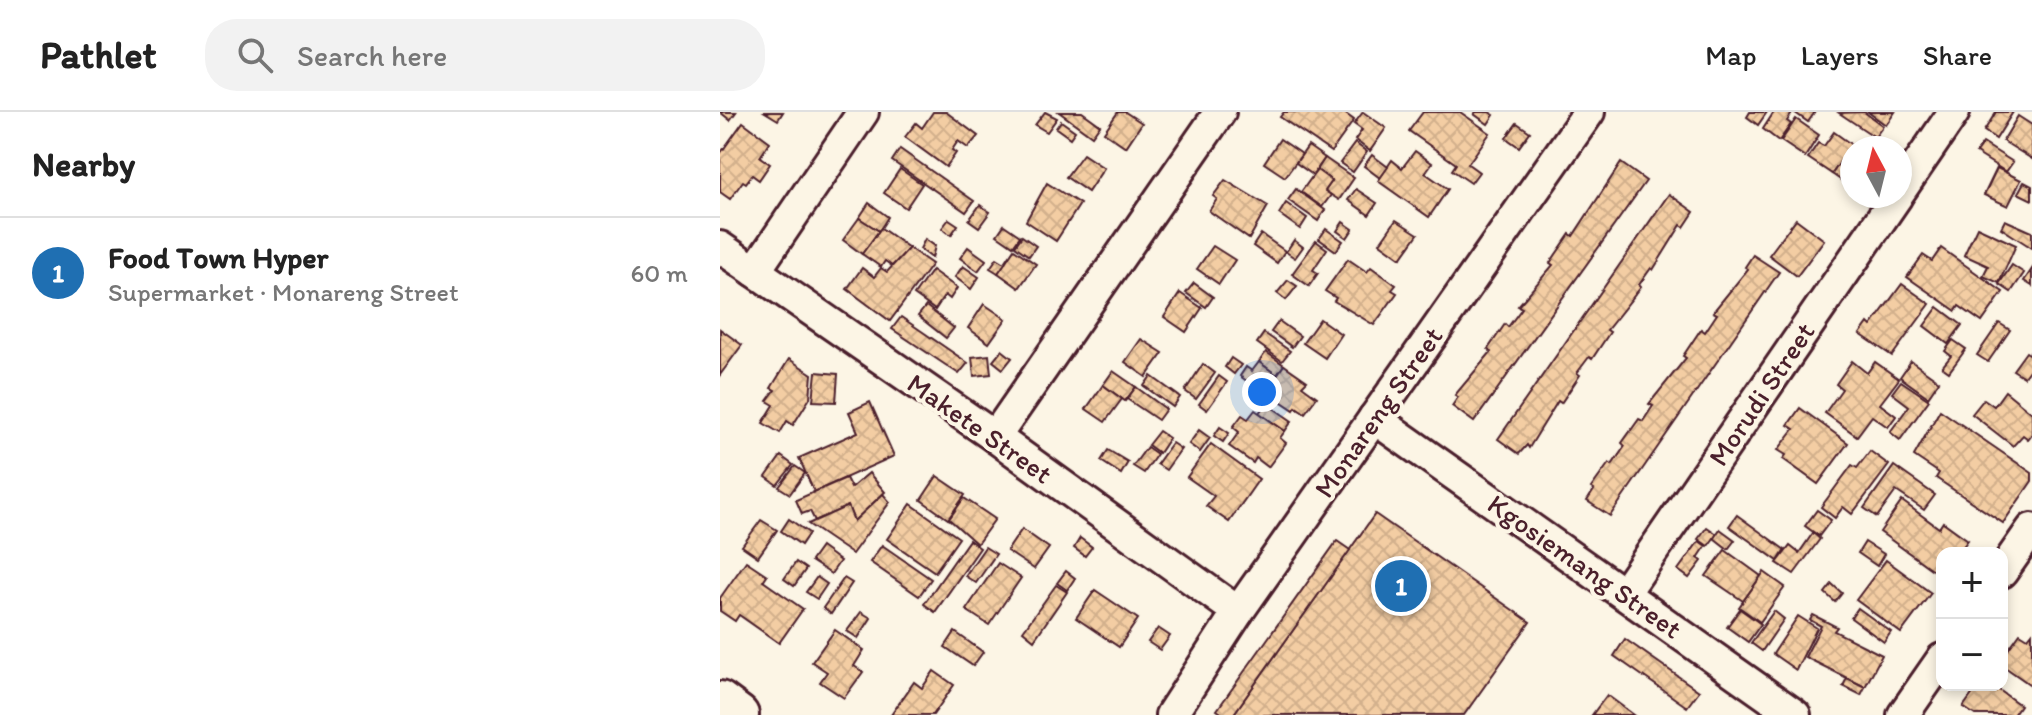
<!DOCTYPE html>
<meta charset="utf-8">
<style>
:root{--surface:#fff;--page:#f2f2f2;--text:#222;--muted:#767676;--line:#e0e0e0;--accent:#1f6fb2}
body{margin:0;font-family:Itim,sans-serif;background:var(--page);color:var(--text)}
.controls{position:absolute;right:24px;bottom:24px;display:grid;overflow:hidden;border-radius:16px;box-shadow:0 4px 12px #0003}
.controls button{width:72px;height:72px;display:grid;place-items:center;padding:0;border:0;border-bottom:2px solid var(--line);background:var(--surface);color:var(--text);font:40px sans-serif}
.compass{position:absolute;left:1120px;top:24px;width:72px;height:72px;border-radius:50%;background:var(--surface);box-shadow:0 4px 12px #0003;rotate:353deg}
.you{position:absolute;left:542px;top:280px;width:28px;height:28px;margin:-20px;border:6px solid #fff;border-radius:50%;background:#1a73e8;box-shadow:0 0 0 12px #1a73e833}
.badge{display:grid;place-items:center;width:52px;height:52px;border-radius:50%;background:var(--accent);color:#fff;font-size:26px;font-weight:700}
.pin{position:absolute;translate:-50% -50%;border:4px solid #fff;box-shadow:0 2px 8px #0006}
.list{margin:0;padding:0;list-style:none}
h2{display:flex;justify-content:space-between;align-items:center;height:104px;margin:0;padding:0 32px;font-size:34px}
h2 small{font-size:26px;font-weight:400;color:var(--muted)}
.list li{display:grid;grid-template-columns:52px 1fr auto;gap:24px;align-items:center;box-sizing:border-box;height:112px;padding:0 32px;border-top:2px solid var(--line)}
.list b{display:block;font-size:30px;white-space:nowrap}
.list p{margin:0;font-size:26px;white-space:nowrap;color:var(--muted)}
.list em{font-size:26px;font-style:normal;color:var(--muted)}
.icon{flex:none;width:44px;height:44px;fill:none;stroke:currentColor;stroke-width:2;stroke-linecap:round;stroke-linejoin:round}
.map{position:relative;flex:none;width:1312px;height:603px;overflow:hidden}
header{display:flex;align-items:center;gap:48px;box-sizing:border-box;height:112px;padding:0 40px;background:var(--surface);border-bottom:2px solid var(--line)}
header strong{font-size:38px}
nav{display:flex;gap:44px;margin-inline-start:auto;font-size:28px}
.search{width:560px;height:72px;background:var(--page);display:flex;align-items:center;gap:20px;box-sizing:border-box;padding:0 28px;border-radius:32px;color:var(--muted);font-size:30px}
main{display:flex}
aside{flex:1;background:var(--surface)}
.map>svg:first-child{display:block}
</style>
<header>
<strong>Pathlet</strong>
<div class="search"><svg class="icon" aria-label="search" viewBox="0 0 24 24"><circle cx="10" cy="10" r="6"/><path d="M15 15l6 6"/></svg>Search here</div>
<nav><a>Map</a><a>Layers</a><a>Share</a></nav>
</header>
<main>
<aside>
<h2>Nearby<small></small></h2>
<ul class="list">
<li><span class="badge">1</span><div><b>Food Town Hyper</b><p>Supermarket · Monareng Street</p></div><em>60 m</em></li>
</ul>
</aside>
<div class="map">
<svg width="1312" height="603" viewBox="0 0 1312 603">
<defs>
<pattern id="building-cross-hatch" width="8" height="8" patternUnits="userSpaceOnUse" patternTransform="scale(2)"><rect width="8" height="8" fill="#f3cda3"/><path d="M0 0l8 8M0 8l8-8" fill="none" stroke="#d2b08c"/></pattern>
</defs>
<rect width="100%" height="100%" fill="#fcf5e5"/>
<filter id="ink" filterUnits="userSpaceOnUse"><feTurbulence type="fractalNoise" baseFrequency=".0125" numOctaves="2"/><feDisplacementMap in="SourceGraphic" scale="16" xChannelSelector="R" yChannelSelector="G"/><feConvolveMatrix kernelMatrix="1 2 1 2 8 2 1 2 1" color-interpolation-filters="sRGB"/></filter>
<g filter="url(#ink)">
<g fill="url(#building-cross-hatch)" stroke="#4a1f2b" stroke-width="2">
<path d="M0 0H16L10 8Z"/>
<path d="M45 0H63L58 8Z"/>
<path d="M213 0H226L258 24 248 36 238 29 232 38 236 41 226 55 185 25 196 11 202 16Z"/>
<path d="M325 0 337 6 327 20 315 13Z"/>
<path d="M339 0H362L380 13 372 24Z"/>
<path d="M398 0H405L422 11 406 35 384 20Z"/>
<path d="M564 0H623L634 8 611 40 560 5Z"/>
<path d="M643 0 666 16 650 39 635 28 642 18 634 12Z"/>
<path d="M703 0H740L770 21 748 52 759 60 751 71 732 58 736 52 689 19Z"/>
<path d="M756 0H769L774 3 768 12 754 2Z"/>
<path d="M1030 0H1047L1038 13 1027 5Z"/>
<path d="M1054 0H1073L1067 9 1071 12 1059 29 1043 17Z"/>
<path d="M1074 0H1095L1088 10Z"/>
<path d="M1144 0 1163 14 1155 25 1119 1Z"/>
<path d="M1148 0H1175L1166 13Z"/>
<path d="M1276 0H1293L1276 27 1264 19Z"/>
<path d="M1298 4 1312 13V47L1283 29Z"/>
<path d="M1076 7 1099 23 1085 45 1061 29Z"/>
<path d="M341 9 355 19 350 26 336 16Z"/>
<path d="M23 10 50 30 40 45 50 52 39 68 32 63 26 71 23 69 10 87 0 80V42Z"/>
<path d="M797 11 810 20 799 35 786 26Z"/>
<path d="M1114 20 1132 33 1112 62 1088 46 1098 31 1104 34Z"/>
<path d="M560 27 582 42 565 65 544 51Z"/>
<path d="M635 31 647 40 633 60 620 51Z"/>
<path d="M1263 31 1293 50 1286 60 1256 41Z"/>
<path d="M1132 33 1137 36H1132V76L1112 62Z"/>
<path d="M588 34 605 46 593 63 576 51Z"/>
<path d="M180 37 254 89 246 100 172 49Z"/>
<path d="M695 39 712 51 705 61 728 77 709 105 658 69 672 48 682 56Z"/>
<path d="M363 42 384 56 368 80 346 65Z"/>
<path d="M652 43 668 55 660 66 644 54Z"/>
<path d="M605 46 634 66 619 88 605 79 612 69 597 58Z"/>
<path d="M901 51 926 69 754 310 732 294 738 285 735 283 771 240 768 237 785 212 788 215 802 196 798 194 833 153 830 151 850 122 853 124Z"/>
<path d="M1277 56 1301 68 1288 94 1264 83Z"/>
<path d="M180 57 202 72 186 96 164 81Z"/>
<path d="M597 58 612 69 605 79 611 83 602 95 581 80Z"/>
<path d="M505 68 548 94 529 127 489 99 497 87 493 84Z"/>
<path d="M1304 70 1312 74V88L1298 81Z"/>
<path d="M327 71 360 92 336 129 306 109Z"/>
<path d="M576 77 605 98 598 109 568 88Z"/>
<path d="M636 77 657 91 649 103 628 88Z"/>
<path d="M949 82 974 100 964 115 961 113 933 158 931 156 919 173 921 175 887 218 890 220 872 247 869 245 857 261 860 263 841 291 838 289 809 336 807 333 799 342 778 327Z"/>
<path d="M149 91 168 105 159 119 139 106Z"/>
<path d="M566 91 587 106 580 117 559 102Z"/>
<path d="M260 93 270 100 259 115 249 108Z"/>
<path d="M139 106 159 119 142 142 123 128Z"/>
<path d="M229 107 238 113 231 123 222 116Z"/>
<path d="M1076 107 1104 128 1077 164 1049 143Z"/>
<path d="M676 108 698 122 681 146 660 131Z"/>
<path d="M1285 108 1312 120V136L1281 116Z"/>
<path d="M623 110 633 117 627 126 617 119Z"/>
<path d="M284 113 300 124 293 134 277 123Z"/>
<path d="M1257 115 1296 133 1279 171 1263 164 1268 154 1244 143Z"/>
<path d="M161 116 189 136 172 154 165 149 161 155 142 142Z"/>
<path d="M606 117 623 129 616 139 599 127Z"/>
<path d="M541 122 565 139 557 151 533 134Z"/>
<path d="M302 124 316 134 309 144 295 134Z"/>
<path d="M205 127 215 134 212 146 200 137Z"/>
<path d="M574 128 583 135 575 146 566 140Z"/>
<path d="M596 129 607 137 593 158 598 161 589 174 572 162Z"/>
<path d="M493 134 515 148 499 172 477 157Z"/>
<path d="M248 135 266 148 258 159 240 146Z"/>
<path d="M189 136 212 152 170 209 127 177 142 156 154 165 161 156 167 160Z"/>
<path d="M1221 136 1283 180 1262 210 1239 194 1236 199 1187 165 1203 143 1212 149Z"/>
<path d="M294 137 316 152 299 176 278 161Z"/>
<path d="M1033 143 1059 160 890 404 867 389 874 378 871 376 889 351 892 353 905 334 902 331 919 307 923 309 933 294 929 292 966 246 963 244 981 217 985 220 997 202 993 200 1028 157 1025 155Z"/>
<path d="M277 146 285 151 278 161 270 156Z"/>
<path d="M628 147 647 160 651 155 676 173 672 178 677 181 654 213 614 189 616 186 605 179Z"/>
<path d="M1292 153 1304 161 1291 180 1279 172Z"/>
<path d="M243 154 259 165 251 177 235 165Z"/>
<path d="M1312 157V174L1304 169Z"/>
<path d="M212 158 237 176 230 187 225 183 215 198 194 183Z"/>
<path d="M568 168 577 174 566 188 557 181Z"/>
<path d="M474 171 493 185 486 195 466 181Z"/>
<path d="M1182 172 1210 192 1172 244 1140 222 1148 211 1151 214Z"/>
<path d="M460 181 482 196 466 220 444 205Z"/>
<path d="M264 192 286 207 269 231 248 216Z"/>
<path d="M206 194 234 216 226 226 198 204Z"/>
<path d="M1218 195 1242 213 1228 232 1204 214Z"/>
<path d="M181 205 248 251 239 262 172 217Z"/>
<path d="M600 207 621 222 605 246 583 231Z"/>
<path d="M559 209 580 224 572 235 551 220Z"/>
<path d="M1279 211 1290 218 1268 250 1257 243Z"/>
<path d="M0 217 22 233 0 263Z"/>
<path d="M544 221 570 239 562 249 537 231Z"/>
<path d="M421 227 443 241 426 265 405 250Z"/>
<path d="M1233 228 1246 237 1229 260 1222 255 1231 244 1225 239Z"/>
<path d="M282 238 292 246 283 257 273 249Z"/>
<path d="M1312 238V254L1304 265 1293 258 1306 240 1309 242Z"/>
<path d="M546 240 564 253 557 263 539 250Z"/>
<path d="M269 243 271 262 254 264 252 245Z"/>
<path d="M511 246 521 253 514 262 505 255Z"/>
<path d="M69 247 92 262 90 286 73 313 67 309 60 321 43 311 54 293 47 289 55 278 51 276Z"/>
<path d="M1132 249 1147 261 1155 250 1179 267 1160 292 1176 304 1168 315 1152 304 1137 324 1105 301 1122 277 1116 272Z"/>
<path d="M1191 249 1219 269 1208 285 1180 265Z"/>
<path d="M539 250 557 263 564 253 587 269 582 274 597 285 585 301 576 295 574 298 550 282 548 285 520 264 526 255 532 259Z"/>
<path d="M483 252 495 261 476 287 465 279Z"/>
<path d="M393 259 416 275 405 289 383 273Z"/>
<path d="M96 260 118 262 116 290 93 289Z"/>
<path d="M431 264 460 285 453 295 424 274Z"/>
<path d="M499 264 507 270 487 298 479 292Z"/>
<path d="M1181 269 1209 288 1180 328 1170 320 1189 294 1172 281Z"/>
<path d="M383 273 402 287 385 310 366 297Z"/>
<path d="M416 275 446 297 438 308 407 287Z"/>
<path d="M1285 279 1312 301V322L1308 327 1303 323 1293 334 1252 302 1264 287 1274 294Z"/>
<path d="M150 290 174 344 94 380 79 346 138 320 129 300Z"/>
<path d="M546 291 572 309 565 319 539 301Z"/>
<path d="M1080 296 1128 331 1098 372 1063 347 1066 343 1058 338 1074 317 1068 313Z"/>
<path d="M535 298 565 319 560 326 566 331 548 355 536 346 533 351 509 334 519 320 513 315 522 303 528 307Z"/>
<path d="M1220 298 1312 361V369L1283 411 1216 366 1219 361 1194 344Z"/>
<path d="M500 315 509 321 503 330 494 324Z"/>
<path d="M479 318 490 326 480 340 469 332Z"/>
<path d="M439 319 449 326 439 341 428 333Z"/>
<path d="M452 331 461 337 446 358 437 352Z"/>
<path d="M491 332 539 367 509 410 486 394 494 384 467 365Z"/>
<path d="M427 335 437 342 424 361 413 354Z"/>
<path d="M388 338 408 350 401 362 381 349Z"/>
<path d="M1150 339 1169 353 1132 402 1123 395 1115 406 1101 395 1132 353 1137 356Z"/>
<path d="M61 344 73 353 57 373 46 365Z"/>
<path d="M75 354 85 361 70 382 59 375Z"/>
<path d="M1174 354 1215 383 1204 398 1176 379 1157 405 1144 396Z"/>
<path d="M149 361 165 380 134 409 128 394 95 409 90 399 82 402 76 388 126 366 131 376Z"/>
<path d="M217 364 245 383 228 407 201 388Z"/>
<path d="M163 382 170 390 132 442 88 412 128 394 134 409Z"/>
<path d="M244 386 275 407 257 432 229 407Z"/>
<path d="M1182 389 1219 416 1223 410 1248 428 1238 441H1222L1221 464 1160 420Z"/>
<path d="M191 392 239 426 215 460 167 427Z"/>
<path d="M1097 398 1111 408 1099 424 1085 414Z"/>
<path d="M655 402 810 510 744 603H513Z"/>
<path d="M1017 403 1065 438 1058 449 1009 414Z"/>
<path d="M69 407 89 421 81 433 61 419Z"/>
<path d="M41 408 57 418 38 445 22 434Z"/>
<path d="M987 415 997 422 988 434 978 427Z"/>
<path d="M302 417 329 436 314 457 287 439Z"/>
<path d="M1000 417 1015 428 1008 437 994 426Z"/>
<path d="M1093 421 1100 427 1074 462 1057 451 1070 434 1079 441Z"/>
<path d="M360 426 372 435 365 444 354 436Z"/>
<path d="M249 428 260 436 215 500 204 492Z"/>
<path d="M617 429 630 438 513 603H504L497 598Z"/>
<path d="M979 429 986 434 978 446 982 449 969 466 958 458Z"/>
<path d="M1145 430 1164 442 1157 454 1138 441Z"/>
<path d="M162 433 211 467 199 484 150 450Z"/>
<path d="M101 435 120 449 111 462 91 449Z"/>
<path d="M265 435 276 442 256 471 245 464Z"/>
<path d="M1005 438 1041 464 1023 489 986 464Z"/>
<path d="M1166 448 1211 481 1181 521 1136 488Z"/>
<path d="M26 449 47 463 43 469 83 497 59 531 19 503 15 509 0 499V486Z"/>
<path d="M76 450 86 457 74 474 64 467Z"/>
<path d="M278 451 301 466 269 513 246 498Z"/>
<path d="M346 459 355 466 347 478 337 471Z"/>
<path d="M1044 460 1065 475 1040 510 1019 495Z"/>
<path d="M97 465 107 472 97 487 86 480Z"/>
<path d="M124 466 132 471 111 502 103 496Z"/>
<path d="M1112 472 1122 481 1115 490 1105 481Z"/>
<path d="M336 473 347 480 314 528 303 519Z"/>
<path d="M375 478 418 507 399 535 356 506Z"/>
<path d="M1138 496 1171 520 1164 530 1131 506Z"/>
<path d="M1020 497 1041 512 1028 530 1007 515Z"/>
<path d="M1054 499 1064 507 1042 539 1031 531Z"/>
<path d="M141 500 151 506 138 526 127 519Z"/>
<path d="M1093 503 1117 515 1114 519 1162 543 1145 575 1085 545 1101 514 1090 508Z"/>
<path d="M1078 504 1097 516 1076 558 1053 542Z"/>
<path d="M438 516 450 524 440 538 428 530Z"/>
<path d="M115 518 144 538 134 554 143 560 124 586 100 570 107 560 92 550Z"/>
<path d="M235 520 263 540 253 554 225 535Z"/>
<path d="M1300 521 1308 526 1312 521V574L1282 553V546Z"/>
<path d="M905 527 979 579 967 595 894 544Z"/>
<path d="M214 559 234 573 213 603H171L194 570 202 576Z"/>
<path d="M1127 566 1145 575 1141 583 1123 574Z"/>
<path d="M1259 573H1272L1300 593 1293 603H1255L1243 595Z"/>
<path d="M887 583 914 603H872Z"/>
</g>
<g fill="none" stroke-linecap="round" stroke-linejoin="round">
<g stroke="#4a1f2b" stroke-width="36">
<g id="minor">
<path d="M1180 79 1234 0"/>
<path d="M0 135 275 325 518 500"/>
<path d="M35 159 143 0"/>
<path d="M654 306 1075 603"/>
<path d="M275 325 500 0"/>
<path d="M1282 460 1312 417"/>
<path d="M905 480 1177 84"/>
<path d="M451 603 518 500 869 0"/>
<path d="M1183 603 1222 547"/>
</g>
</g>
<g stroke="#4a1f2b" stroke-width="44">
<path id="tertiary" d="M0 589 19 603"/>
</g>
<use href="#minor" stroke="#fcf5e5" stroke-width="30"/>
<use href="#tertiary" stroke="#fcf5e5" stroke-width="38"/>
</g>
</g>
<g text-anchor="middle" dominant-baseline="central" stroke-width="8" stroke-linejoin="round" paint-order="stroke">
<g font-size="28" fill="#4a1f2b" stroke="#fcf5e5">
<text transform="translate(1041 282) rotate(-56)">Morudi Street</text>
<text transform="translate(658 300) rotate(-55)">Monareng Street</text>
<text transform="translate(260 316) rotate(35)">Makete Street</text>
<text transform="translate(865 454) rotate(35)">Kgosiemang Street</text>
</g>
</g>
</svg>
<div class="controls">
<button>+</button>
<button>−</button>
</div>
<svg class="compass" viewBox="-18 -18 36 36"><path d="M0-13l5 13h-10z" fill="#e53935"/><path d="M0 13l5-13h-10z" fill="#767676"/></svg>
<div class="you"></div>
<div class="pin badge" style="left:681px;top:474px">1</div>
</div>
</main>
